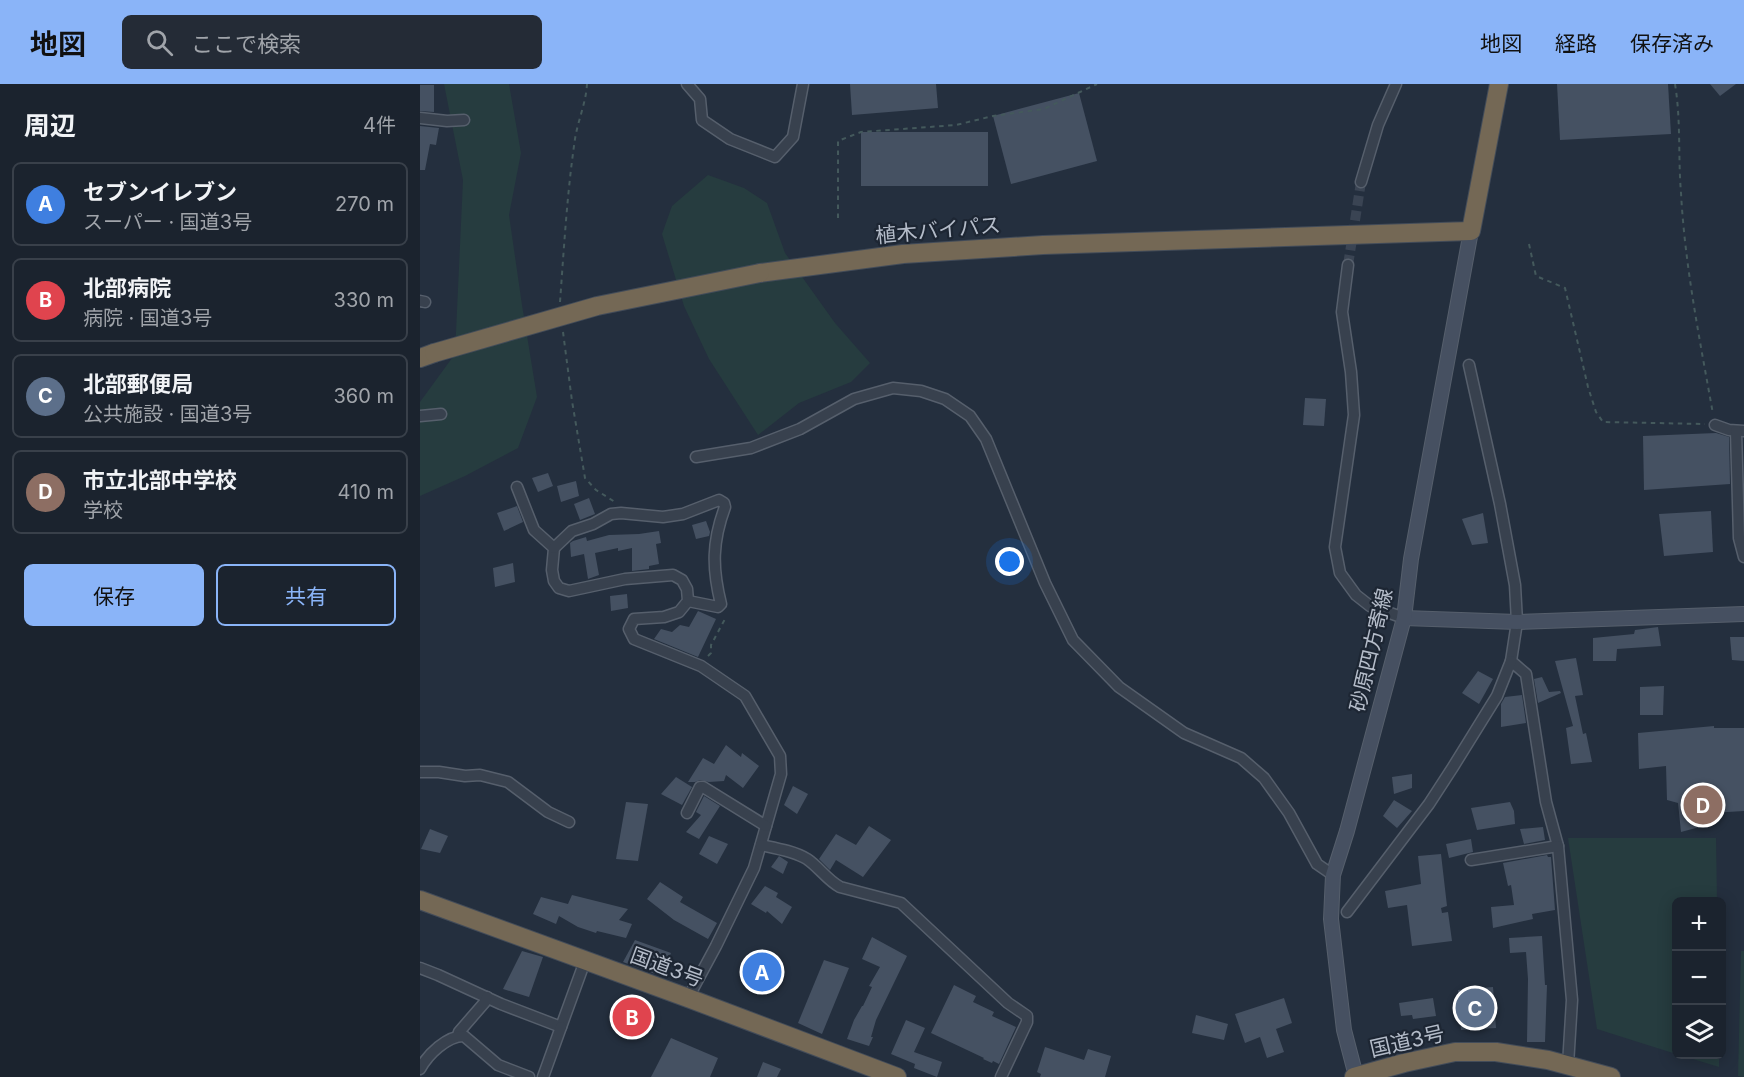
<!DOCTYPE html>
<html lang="ja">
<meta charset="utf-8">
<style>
:root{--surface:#1b232e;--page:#242b36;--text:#f1f3f6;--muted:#a0a4aa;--line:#39404a;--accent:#8ab4f8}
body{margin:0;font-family:Inter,"Noto Sans JP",sans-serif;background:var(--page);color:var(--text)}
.controls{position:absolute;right:18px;bottom:18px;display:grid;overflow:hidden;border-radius:9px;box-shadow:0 3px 15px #0003}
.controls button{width:54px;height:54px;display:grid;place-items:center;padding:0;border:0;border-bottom:2px solid var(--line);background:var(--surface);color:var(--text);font:30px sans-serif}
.you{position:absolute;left:590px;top:478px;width:21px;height:21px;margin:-15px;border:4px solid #fff;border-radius:50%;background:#1a73e8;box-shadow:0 0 0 9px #1a73e833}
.badge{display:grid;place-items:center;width:39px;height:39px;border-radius:50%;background:var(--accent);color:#fff;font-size:20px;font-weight:700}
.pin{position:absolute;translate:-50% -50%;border:3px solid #fff;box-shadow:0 2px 6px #0006}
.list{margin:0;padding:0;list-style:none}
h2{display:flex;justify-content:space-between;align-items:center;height:78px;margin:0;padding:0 24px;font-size:26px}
h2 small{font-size:20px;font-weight:400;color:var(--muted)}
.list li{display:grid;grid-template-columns:39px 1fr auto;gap:18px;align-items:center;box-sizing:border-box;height:84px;margin:0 12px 12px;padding:0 12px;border:2px solid var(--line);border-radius:9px}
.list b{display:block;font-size:22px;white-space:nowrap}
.list p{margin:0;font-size:20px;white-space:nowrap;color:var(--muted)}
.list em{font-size:20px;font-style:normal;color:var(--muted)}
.actions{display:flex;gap:12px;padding:18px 24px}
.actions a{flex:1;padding:14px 0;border:2px solid var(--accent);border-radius:9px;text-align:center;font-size:21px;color:var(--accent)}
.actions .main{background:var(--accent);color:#111}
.icon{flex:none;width:33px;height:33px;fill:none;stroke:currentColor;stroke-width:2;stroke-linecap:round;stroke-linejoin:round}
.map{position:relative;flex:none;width:1324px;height:993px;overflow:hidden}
header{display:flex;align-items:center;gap:36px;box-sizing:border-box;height:84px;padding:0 30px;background:var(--accent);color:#111}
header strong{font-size:28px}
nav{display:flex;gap:33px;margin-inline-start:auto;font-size:21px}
.search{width:420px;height:54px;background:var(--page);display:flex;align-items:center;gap:15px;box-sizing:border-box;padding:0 21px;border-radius:9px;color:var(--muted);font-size:22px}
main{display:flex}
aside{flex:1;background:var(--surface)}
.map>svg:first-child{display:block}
</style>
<header>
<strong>地図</strong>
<div class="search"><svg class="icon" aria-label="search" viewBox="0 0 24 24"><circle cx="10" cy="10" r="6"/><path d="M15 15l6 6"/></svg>ここで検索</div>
<nav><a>地図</a><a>経路</a><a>保存済み</a></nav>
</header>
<main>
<aside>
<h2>周辺<small>4件</small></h2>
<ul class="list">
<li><span class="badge" style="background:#3f7fe0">A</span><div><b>セブンイレブン</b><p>スーパー · 国道3号</p></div><em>270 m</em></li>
<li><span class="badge" style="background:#e0444e">B</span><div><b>北部病院</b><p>病院 · 国道3号</p></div><em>330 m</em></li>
<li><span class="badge" style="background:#5c6f8a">C</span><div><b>北部郵便局</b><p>公共施設 · 国道3号</p></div><em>360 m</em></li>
<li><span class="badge" style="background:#8d6e63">D</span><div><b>市立北部中学校</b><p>学校</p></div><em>410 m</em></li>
</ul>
<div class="actions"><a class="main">保存</a><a>共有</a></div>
</aside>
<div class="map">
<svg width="1324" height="993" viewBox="0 0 1324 993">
<rect width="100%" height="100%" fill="#242f3e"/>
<g fill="#263c3f">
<path d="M24 0H89L101 69 89 131 102 221 117 313 98 364 45 392 0 412V318L35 270 43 96Z"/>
<path d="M288 91 324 104 347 119 365 169 415 239 450 279 431 298 379 319 338 351 289 275 264 222 242 150 252 122Z"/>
<path d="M1148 754H1296L1297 817 1256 818V970L1177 945Z"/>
<path d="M1321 867H1324V993L1318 992Z"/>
<path d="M1260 971H1299V983Z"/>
</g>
<g fill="#455162">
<path d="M430 0H516L518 24 432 31Z"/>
<path d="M1137 0H1248L1251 50 1140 56Z"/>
<path d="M1290 0H1316L1300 12Z"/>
<path d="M0 1H14V28L0 27Z"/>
<path d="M659 9 677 77 591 100 573 32Z"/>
<path d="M0 42 19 44 16 61 10 60 5 86H0Z"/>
<rect x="441" y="48" width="127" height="54"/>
<path d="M885 314 906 315 904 342 883 341Z"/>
<path d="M1296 349 1309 353 1310 400 1224 406 1223 352Z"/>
<path d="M128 389 133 402 118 408 112 394Z"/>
<path d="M156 397 159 412 141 418 137 402Z"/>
<path d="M169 414 175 430 160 436 154 420Z"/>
<path d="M97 422 103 438 84 447 77 429Z"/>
<path d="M1291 427 1293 468 1244 472 1239 430Z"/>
<path d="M1063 429 1068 459 1052 461 1042 435Z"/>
<path d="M286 437 290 448 289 452 276 455 272 441Z"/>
<path d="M239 447 241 459 236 460 239 480 229 482V485L212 487V464L198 467V464L175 469 179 491 168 495 164 470 151 473 150 459 153 457 166 453 167 457 189 451 219 450Z"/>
<path d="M93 479 95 498 75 503 73 484Z"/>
<path d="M207 510 208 524 191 527 190 512Z"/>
<path d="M278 527 296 535 278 573 234 555 241 545 252 548 260 541 269 543Z"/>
<path d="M1238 543 1241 562 1197 565 1196 577H1173V554L1214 550 1215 546Z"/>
<path d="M1310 553H1324V577L1312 576Z"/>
<path d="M1156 574 1163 611 1155 612 1163 650 1166 649 1172 678 1151 680 1146 644 1153 642 1135 577Z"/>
<path d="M1058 587 1073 595 1059 620 1042 609Z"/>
<path d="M1122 593 1129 608 1140 607 1141 609 1118 619 1114 595Z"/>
<path d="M1244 602 1243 631H1220V603Z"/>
<path d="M1102 611 1106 639 1081 643V620L1085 613Z"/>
<path d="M1294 642V644H1324V727L1291 729 1287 741 1261 748 1258 719 1247 716 1246 682 1219 685 1218 649Z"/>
<path d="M306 661 321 673 322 669 339 682 323 704 306 691 304 697 289 698 280 696 275 698H268L283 674 294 680Z"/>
<path d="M992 690V704L974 710 972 693Z"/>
<path d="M256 693 272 703 262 721 241 710Z"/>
<path d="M373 702 388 710 377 730 364 721Z"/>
<path d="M284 712 300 722 279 755 266 748 281 731 276 728Z"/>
<path d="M974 716 992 727 977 744 963 732Z"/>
<path d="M206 718 228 720 218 777 196 775Z"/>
<path d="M1090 718 1094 727 1095 740 1057 746 1051 724Z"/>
<path d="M449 742 471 756 443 793 416 776 410 786 399 775 416 750 436 761Z"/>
<path d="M1123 743 1125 756 1104 760 1100 745Z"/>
<path d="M10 745 28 752 20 769 1 765Z"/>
<path d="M289 752 308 760 297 780 279 770Z"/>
<path d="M1051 755 1053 768 1029 774 1026 760Z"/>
<path d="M1021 770 1027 822 1021 824 1022 829 1028 828 1032 857 992 862 987 821 968 824 965 807 1001 800 998 772Z"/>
<path d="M1127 771 1128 773H1131L1135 826 1112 830 1113 835 1073 844 1071 823 1094 821 1091 801 1088 802 1083 779Z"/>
<path d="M359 772 368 778 363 790 351 783Z"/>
<path d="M240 798 263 813 260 818 297 839 288 855 254 836 227 815Z"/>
<path d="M345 802 358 809 356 813 372 823 362 840 347 827 346 829 331 820Z"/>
<path d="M152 811 208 825 199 836 212 840 206 854 177 847 176 849 158 843 139 832 136 840 113 830 121 813 148 820Z"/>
<path d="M1122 852 1125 901H1127L1125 958H1107L1108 895 1106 868 1090 869 1089 854Z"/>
<path d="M452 853 487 872 456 936 451 953H453L449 962 427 955 434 936 442 922H443L452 903 449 902 460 883 442 875Z"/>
<path d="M215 856 251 869 241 892 203 878Z"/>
<path d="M102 867 123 873 109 913 83 905Z"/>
<path d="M333 869 355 871 351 907 330 905Z"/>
<path d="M404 876 429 884 402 950 378 939Z"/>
<path d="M534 901 556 912 553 918 574 928 572 932 596 943 579 980 573 977 572 979 563 975 564 974 511 949Z"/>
<path d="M1073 903 1076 944 1041 946 1038 906Z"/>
<path d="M864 914 872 939 856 945 864 968 847 974 840 953 825 959 815 930Z"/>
<path d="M1013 914 1016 932 993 935 992 931 981 932 979 919Z"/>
<path d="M776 931 808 940 804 956 772 949Z"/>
<path d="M486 936 505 944 494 968 522 978 517 993 494 984 495 980 471 970Z"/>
<path d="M251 954 298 974 290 993H231Z"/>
<path d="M625 963 664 976 668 965 691 972 685 993H620L621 990 617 988Z"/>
<path d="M343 978 361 985 357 993H337Z"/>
</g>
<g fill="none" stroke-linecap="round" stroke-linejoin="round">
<path stroke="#3a4453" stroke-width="10" stroke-dasharray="10 5" stroke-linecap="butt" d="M928 181 941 98"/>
<g stroke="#565f6c" stroke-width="13">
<g id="street">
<path d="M267 0 280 15 282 36 310 55 355 73 373 53 383 0"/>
<path d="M0 34 27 37 44 36"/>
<path d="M941 98 958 41 976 0"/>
<path d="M928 181 922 228 931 288 934 331 915 463 920 489 936 511 950 522 984 534"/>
<path d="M0 217 5 218"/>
<path d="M1049 281 1080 420 1095 501 1097 538 1091 577 1106 590 1126 718 1138 762 1152 916 1148 981"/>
<path d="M0 332 21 330"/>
<path d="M1295 341 1309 346 1324 347"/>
<path d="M1316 347 1319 454 1324 473"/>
<path d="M276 373 331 364 380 345 434 315 473 304 501 307 525 315 550 332 566 355 625 499 653 556 699 603 764 649 821 674 844 694 869 729 897 780 913 791"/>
<path d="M97 403 114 446 134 464 132 486 134 497 139 504 149 507 205 495 253 491 262 496 267 505 268 517 259 528 244 533 214 535 209 545 214 555 281 582 325 612 360 672 361 690 334 784 296 862 268 914"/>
<path d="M134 464 152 447 173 440 191 430 201 429 243 433 263 430 299 416 304 419 305 423C292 458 292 484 301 520L298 523 268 517"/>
<path d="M0 688H19L45 692 60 691 88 698 128 728 149 738"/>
<path d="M267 729 280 703H283L346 742"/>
<path d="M341 761C355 764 374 767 387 775 399 783 407 796 420 803L481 819 588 919 607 932V938L581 993"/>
<path d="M1051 776 1138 762"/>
<path d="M927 828 1009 720 1033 683 1077 612 1091 577"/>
<path d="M0 884 18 891 81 920 141 943 165 877"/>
<path d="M38 952 39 948 65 918 67 913"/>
<path d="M0 985C8 970 27 952 44 952L78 981 109 993"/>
<path d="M123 993 141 943"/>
</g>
</g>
<g stroke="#565f6c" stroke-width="16">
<g id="secondary">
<path d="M984 534 1097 538 1324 530"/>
<path d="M936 992 924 946 911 835 913 791 927 747 984 534 991 475 1051 147"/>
</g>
</g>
<g stroke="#434c59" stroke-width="20">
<g id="highway">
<path d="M340 189 483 170 623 161 1051 147 1079 0"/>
<path d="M0 274 14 269"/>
<path d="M0 816 268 914 477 993"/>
<path d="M934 993 984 979 1035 968H1076L1128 976 1191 993"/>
</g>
</g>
<g stroke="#44595c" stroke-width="2" stroke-dasharray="4.5 4.5" stroke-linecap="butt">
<path d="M1255 0C1261 36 1258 73 1261 109 1265 183 1280 257 1293 330"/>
<path d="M418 134V57L441 48 536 41 573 32 624 25 677 0"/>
<path d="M1109 160 1116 192 1145 204 1168 303 1176 328 1183 338 1285 340"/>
<path d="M140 218C144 164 147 109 155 55 158 36 166 19 167 0"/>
<path d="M143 248 152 317 165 394 176 406 195 418"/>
<path d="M288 572 291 569V561L305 535 304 532"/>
</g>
<use href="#street" stroke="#38414e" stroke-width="10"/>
<use href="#secondary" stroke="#465061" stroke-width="14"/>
<use href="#highway" stroke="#746855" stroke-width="18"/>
<g stroke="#434c59" stroke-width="20" stroke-linecap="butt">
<path id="highway-bridge" d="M14 269 177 222 340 189"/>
</g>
<use href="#highway-bridge" stroke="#746855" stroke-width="18"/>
</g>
<g text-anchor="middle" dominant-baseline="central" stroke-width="4.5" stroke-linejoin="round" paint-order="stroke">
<g font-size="21" fill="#b4bcc9" stroke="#1d2633">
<text transform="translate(518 146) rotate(-5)">植木バイパス</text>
<text transform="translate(951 566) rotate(-77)">砂原四方寄線</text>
<text transform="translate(247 883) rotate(20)">国道3号</text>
<text transform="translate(987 957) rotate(-13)">国道3号</text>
</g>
</g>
</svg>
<div class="controls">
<button>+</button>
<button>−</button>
<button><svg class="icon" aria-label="layers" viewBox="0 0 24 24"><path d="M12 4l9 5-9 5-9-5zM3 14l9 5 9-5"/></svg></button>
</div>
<div class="you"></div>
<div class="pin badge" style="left:342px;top:888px;background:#3f7fe0">A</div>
<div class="pin badge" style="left:212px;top:933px;background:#e0444e">B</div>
<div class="pin badge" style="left:1055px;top:924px;background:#5c6f8a">C</div>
<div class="pin badge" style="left:1283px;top:721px;background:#8d6e63">D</div>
</div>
</main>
